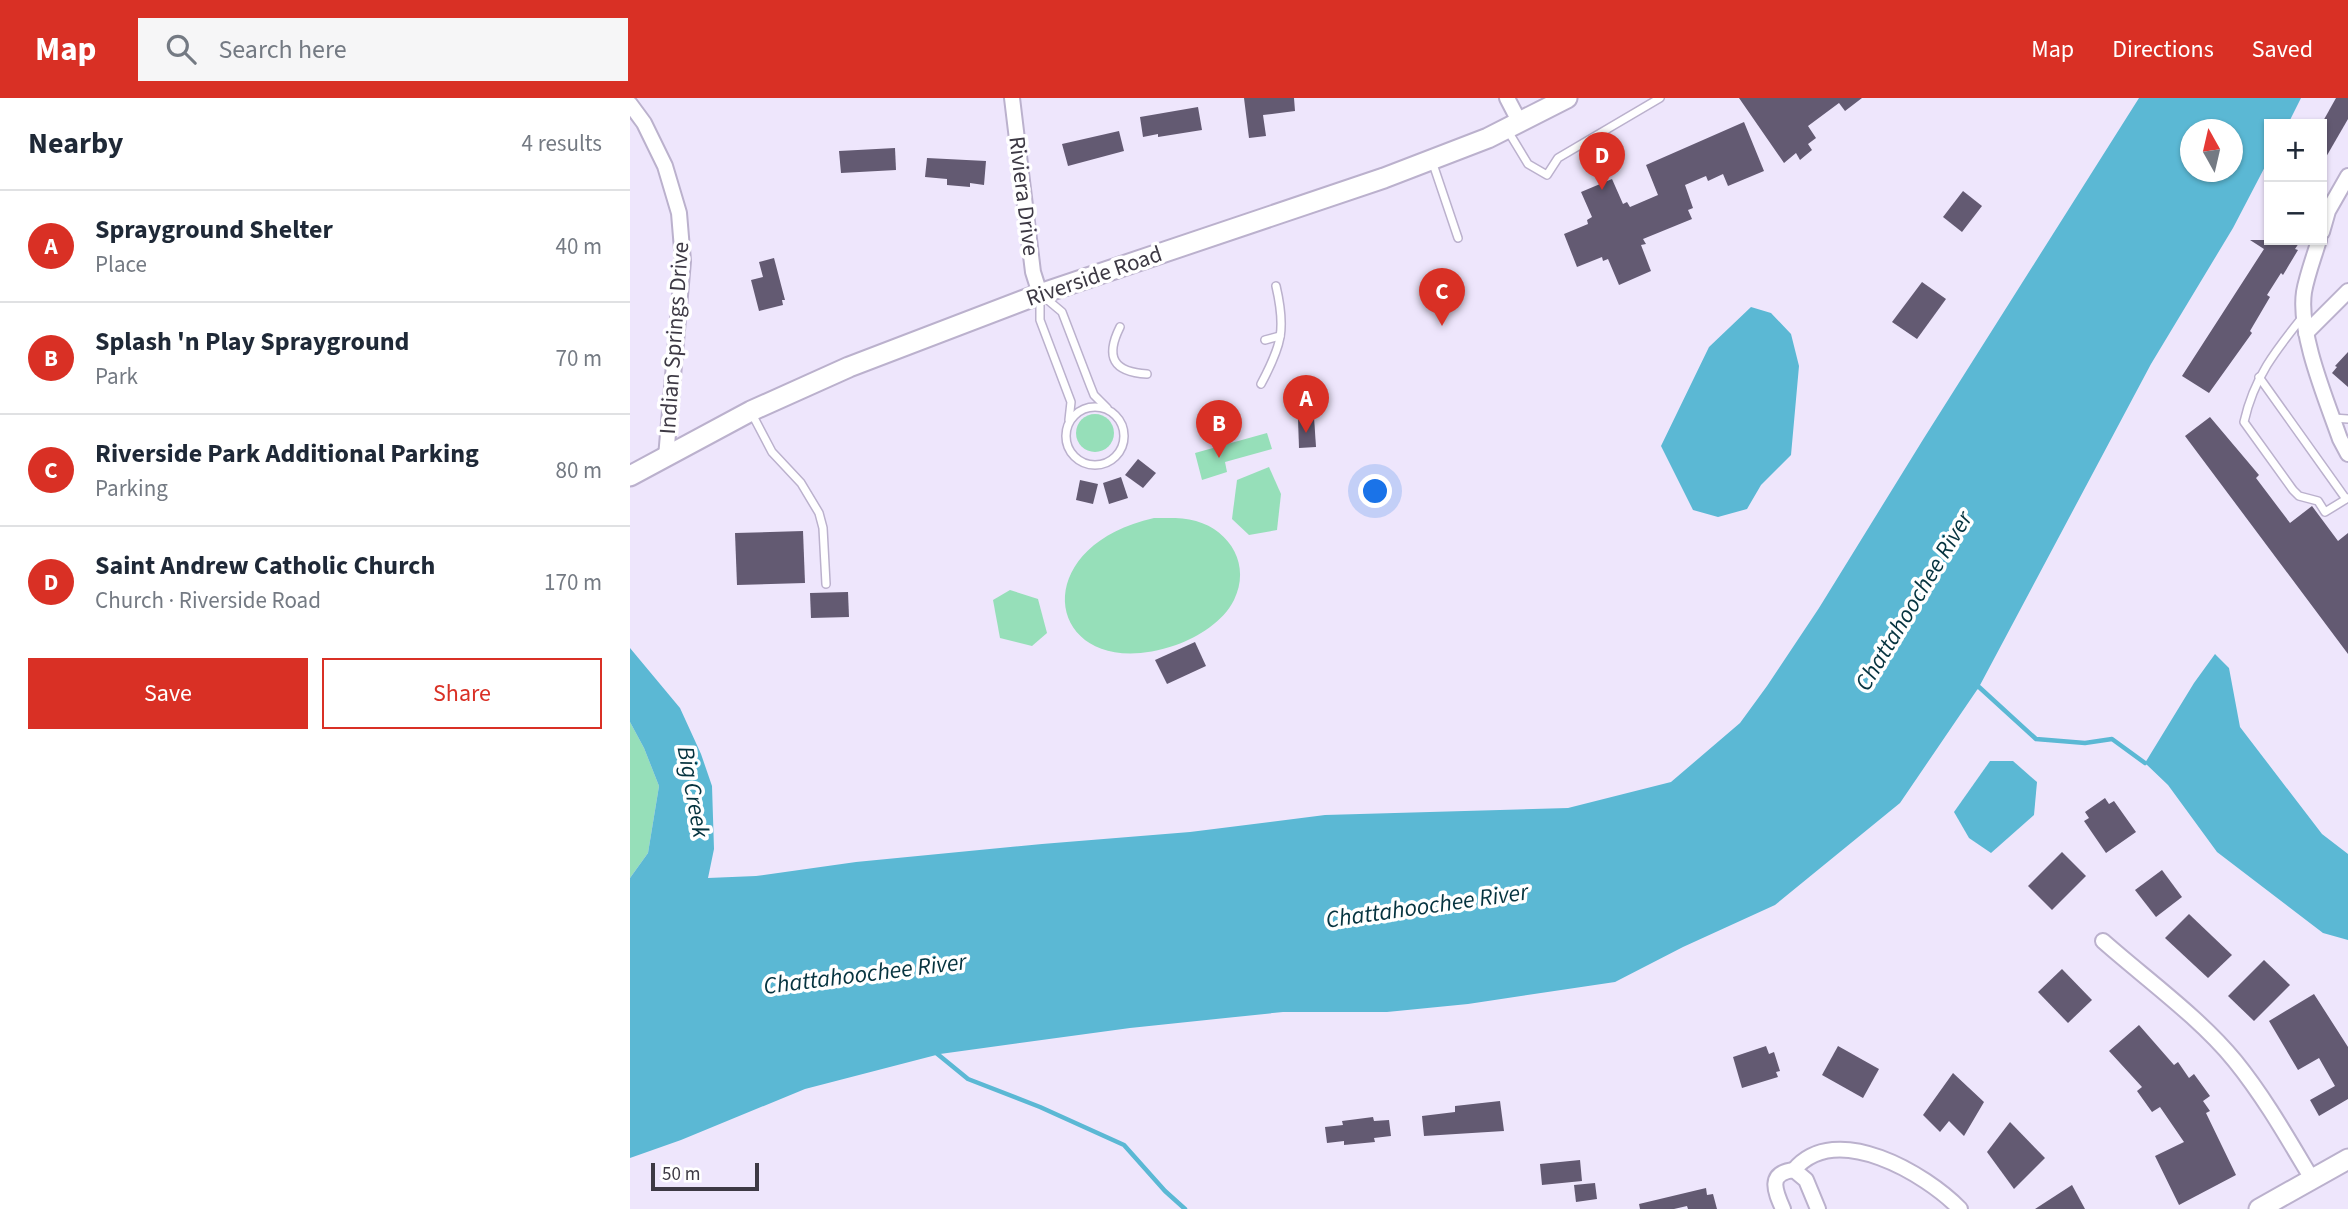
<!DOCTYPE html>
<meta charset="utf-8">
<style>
:root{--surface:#fff;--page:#f6f6f7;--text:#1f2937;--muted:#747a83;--line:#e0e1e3;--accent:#d93025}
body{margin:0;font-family:"Source Sans 3",sans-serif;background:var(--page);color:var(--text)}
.controls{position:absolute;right:21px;top:21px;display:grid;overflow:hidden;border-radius:0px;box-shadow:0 2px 5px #0004}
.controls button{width:63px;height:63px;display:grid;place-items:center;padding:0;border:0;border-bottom:2px solid var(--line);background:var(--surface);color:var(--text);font:35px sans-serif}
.compass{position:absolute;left:1550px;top:21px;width:63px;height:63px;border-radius:50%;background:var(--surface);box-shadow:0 2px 5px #0004;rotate:352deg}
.scale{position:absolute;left:21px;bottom:18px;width:108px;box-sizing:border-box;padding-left:7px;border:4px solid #3d3944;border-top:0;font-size:19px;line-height:24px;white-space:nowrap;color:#3d3944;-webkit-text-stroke:5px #fff;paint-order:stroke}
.you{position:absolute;left:746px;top:394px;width:24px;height:24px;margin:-18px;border:5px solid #fff;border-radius:50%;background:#1a73e8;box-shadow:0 0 0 10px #1a73e833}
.badge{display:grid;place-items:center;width:46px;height:46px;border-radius:50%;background:var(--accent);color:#fff;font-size:23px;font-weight:700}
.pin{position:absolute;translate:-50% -58px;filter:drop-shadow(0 2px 4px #0008)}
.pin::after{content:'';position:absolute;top:37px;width:24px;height:21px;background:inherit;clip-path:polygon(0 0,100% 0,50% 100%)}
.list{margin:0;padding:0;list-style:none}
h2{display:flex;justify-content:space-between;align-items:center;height:91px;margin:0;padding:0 28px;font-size:30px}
h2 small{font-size:23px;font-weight:400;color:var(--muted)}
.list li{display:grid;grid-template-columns:46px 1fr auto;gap:21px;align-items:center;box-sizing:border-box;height:112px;padding:0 28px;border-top:2px solid var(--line)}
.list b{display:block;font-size:26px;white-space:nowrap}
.list p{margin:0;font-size:23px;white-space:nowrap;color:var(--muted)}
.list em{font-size:23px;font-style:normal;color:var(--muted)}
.actions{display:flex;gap:14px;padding:21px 28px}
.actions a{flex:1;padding:16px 0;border:2px solid var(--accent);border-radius:0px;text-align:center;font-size:24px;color:var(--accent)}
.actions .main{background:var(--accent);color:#fff}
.icon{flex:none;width:38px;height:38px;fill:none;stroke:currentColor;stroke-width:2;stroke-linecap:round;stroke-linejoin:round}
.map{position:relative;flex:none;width:1718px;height:1111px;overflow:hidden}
header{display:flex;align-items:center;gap:42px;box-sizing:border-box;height:98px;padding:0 35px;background:var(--accent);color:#fff}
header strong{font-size:33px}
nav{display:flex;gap:38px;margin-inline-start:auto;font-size:24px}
.search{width:490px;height:63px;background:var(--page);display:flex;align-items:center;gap:18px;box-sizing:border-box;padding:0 24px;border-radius:0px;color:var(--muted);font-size:26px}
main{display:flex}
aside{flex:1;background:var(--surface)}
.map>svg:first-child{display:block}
</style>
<header>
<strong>Map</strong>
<div class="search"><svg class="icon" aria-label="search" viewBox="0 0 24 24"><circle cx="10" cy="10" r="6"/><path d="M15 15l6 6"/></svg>Search here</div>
<nav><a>Map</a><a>Directions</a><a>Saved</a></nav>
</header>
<main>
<aside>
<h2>Nearby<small>4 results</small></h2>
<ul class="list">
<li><span class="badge">A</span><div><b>Sprayground Shelter</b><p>Place</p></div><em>40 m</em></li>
<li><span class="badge">B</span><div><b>Splash 'n Play Sprayground</b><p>Park</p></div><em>70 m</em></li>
<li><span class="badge">C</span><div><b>Riverside Park Additional Parking</b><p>Parking</p></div><em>80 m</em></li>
<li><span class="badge">D</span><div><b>Saint Andrew Catholic Church</b><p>Church · Riverside Road</p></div><em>170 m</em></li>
</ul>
<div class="actions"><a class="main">Save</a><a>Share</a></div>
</aside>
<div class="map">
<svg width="1718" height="1111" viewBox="0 0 1718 1111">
<rect width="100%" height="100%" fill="#eee6fc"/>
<g fill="#96dfb9">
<circle cx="465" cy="335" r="19"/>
<path d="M637 335 642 351 595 364 597 374 572 382 565 355Z"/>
<path d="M639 369 651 396 647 432 619 437 602 421 607 382Z"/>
<path d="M524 420C538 420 553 419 566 423 601 433 621 468 604 502 593 524 568 539 546 547 419 591 387 451 524 420Z"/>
<path d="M380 492 408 501 417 535 402 548 370 540 363 502Z"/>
<path d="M0 624 14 650 29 688 18 755 0 780Z"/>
</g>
<g fill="#5bb8d4" fill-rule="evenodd">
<path d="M1509 0H1671L1658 26H1639V61L1603 130 1521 266 1349 589 1270 705 1145 807 1053 849 985 884 838 906 757 914H653L500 930 310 956 175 991 51 1042 0 1060V780L18 755 29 688 14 650 0 624V550L50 610 71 656 82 688 84 751 78 780 126 778 226 764 412 746 560 734 695 717 938 710 1041 684 1110 625 1137 588 1189 510 1294 340ZM1560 32H1602V74H1560Z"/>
<path d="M1121 209 1141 215 1161 236 1169 268 1161 357 1131 387 1117 411 1088 419 1063 412 1031 348 1079 249Z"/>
<path d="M1585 556 1599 570 1610 629 1692 736 1718 756V842L1693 835 1587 754 1538 687 1515 665 1564 585Z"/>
<path d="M1360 663H1383L1407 684 1404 717 1361 755 1339 740 1324 714Z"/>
</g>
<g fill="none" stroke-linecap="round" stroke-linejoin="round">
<g stroke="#5bb8d4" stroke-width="4.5">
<path d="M1345 589H1349L1406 641 1455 645 1482 641 1515 665"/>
<path d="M305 954 338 981 410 1009 494 1047 535 1093 555 1111"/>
</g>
</g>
<g fill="#635a72">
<path d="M614 0H664L665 13 633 17 636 38 619 40Z"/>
<path d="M1109 0H1232L1215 13 1209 5 1178 28 1186 40 1178 46 1182 52 1170 62 1166 55 1154 65Z"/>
<path d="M1706 0H1718V21L1692 66V25Z"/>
<path d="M568 9 572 32 528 39V36L513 39 510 19Z"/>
<path d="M1114 24 1134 73 1098 88 1093 76 1078 83 1076 78 1055 87 1063 110 1058 112 1062 121 1013 141 1016 146 1011 147 1021 173 989 187 978 161 973 163 972 159 947 169 934 136 958 126 957 122 962 119 951 94 982 81 993 106 997 104 1000 109 1028 97 1016 67Z"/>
<path d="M489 33 494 53 438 68 432 46Z"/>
<path d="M265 50 266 72 211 75 209 53Z"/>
<path d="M297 60 356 63 354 87 340 85V89L317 87V81L295 79Z"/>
<path d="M1333 93 1352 108 1332 134 1313 119Z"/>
<path d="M1620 142H1671L1665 151 1668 152 1653 177 1651 175 1637 197 1640 199 1620 233 1622 235 1579 295 1552 278 1634 151Z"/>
<path d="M144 160 155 202H152L153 207 129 213 121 182 133 179 129 164Z"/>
<path d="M1292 184 1316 201 1287 241 1262 224Z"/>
<path d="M1718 254V289L1702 275 1707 269 1705 268Z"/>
<path d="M684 319 686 349 669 350 668 321Z"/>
<path d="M1580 319 1629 377 1626 380 1660 425 1682 408 1708 443 1718 435V556L1555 338Z"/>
<path d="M508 361 526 375 513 390 495 377Z"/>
<path d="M491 379 498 400 479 406 473 385Z"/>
<path d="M450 382 468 386 463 406 446 402Z"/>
<path d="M173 433 175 485 107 487 105 435Z"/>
<path d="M218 494 219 519 181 520 180 495Z"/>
<path d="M565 544 576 568 537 586 525 562Z"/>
<path d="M1475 700 1479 706 1484 703 1506 734 1476 755 1454 723 1459 720 1455 714Z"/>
<path d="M1432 754 1456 778 1422 812 1398 788Z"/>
<path d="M1532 772 1552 799 1526 819 1505 792Z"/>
<path d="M1559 816 1602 857 1578 880 1535 840Z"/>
<path d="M1634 862 1660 887 1624 923 1598 898Z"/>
<path d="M1432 871 1462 902 1438 925 1408 894Z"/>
<path d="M1684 896 1718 949V1001L1689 1018 1680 1002 1705 988 1689 960 1668 972 1639 923Z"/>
<path d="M1509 927 1544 967 1548 964 1559 980 1564 976 1580 998 1573 1003 1580 1013 1576 1015 1606 1077 1549 1107 1525 1058 1554 1044 1530 1009 1522 1014 1507 993 1512 989 1479 953Z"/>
<path d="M1136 948 1139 956 1144 954 1150 973 1146 974 1148 979 1112 990 1103 959Z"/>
<path d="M1208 948 1249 971 1233 1000 1192 977Z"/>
<path d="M1323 975 1354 1004 1334 1038 1319 1023 1310 1034 1293 1017Z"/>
<path d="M870 1003 874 1033 794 1038 792 1018 825 1014V1008Z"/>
<path d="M743 1019 744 1023 759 1022 761 1038 744 1040 745 1044 714 1047V1043L697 1045 695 1029 713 1027 712 1023Z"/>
<path d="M1380 1024 1415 1060 1384 1091 1357 1054Z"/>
<path d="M950 1062 952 1083 912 1087 910 1066Z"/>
<path d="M965 1085 967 1101 946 1104 944 1087Z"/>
<path d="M1442 1087 1455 1111H1405Z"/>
<path d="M1076 1090 1077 1097 1083 1096 1087 1111H1058L1057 1108 1044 1111H1010L1009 1106Z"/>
</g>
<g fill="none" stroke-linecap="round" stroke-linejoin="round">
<g stroke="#bbb1cd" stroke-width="10">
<g id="lane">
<path d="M878 33 898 66 917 77 928 60 1030 0"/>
<path d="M802 63 828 140"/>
<path d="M410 196V222L441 304 439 322"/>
<path d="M413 198 432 214 460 287 464 297 477 310"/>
<path d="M1674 217C1646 252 1624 279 1614 324L1663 392 1669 398 1688 403 1695 414 1718 400"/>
<path d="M490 229C475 259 483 274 517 276"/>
<path d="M635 242 650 238"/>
<path d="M1629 279 1716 401"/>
<path d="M631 286C652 247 656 231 646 188"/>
<circle cx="465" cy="338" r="29"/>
<path d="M121 314 142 354 171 385 189 415 193 430 196 486"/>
<path d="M1703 320 1718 321"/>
</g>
</g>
<g stroke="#bbb1cd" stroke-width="18">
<g id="street">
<path d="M382 0 403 174 410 196"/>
<path d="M877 0 890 25"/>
<path d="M0 6 14 25 35 68 49 115 53 163 36 359"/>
<path d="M1692 134 1698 113 1718 78"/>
<path d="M1689 142C1684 159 1677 177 1674 194 1668 235 1696 301 1710 341L1718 356"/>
<path d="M1676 235 1718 193"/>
<path d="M1473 843C1516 881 1570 920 1605 963 1635 1000 1658 1041 1682 1081"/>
<path d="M1164 1072C1206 1022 1296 1076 1330 1111"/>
<path d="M1153 1111C1145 1093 1137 1075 1164 1072L1176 1082 1188 1111"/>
</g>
</g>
<g stroke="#bbb1cd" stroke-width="23">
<g id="secondary">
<path d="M0 378 121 313 219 269 410 196 754 80 858 40 937 0"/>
<path d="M1629 1111 1718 1061"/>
</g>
</g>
<use href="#lane" stroke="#fff" stroke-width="7"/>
<use href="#street" stroke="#fff" stroke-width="14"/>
<use href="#secondary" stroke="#fff" stroke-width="19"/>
</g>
<g text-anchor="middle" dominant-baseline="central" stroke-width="7" stroke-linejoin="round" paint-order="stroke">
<g font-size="23" fill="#3d3944" stroke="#fff">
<text transform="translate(394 98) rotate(83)">Riviera Drive</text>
<text transform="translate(464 178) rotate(-19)">Riverside Road</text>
<text transform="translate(44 240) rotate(-86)">Indian Springs Drive</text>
</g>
<g font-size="24" font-style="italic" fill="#05333f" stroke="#fff">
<text transform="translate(1284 503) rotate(-59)">Chattahoochee River</text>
<text transform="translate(63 694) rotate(80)">Big Creek</text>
<text transform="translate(797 808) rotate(-8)">Chattahoochee River</text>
<text transform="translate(235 876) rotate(-7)">Chattahoochee River</text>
</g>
</g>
</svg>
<div class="controls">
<button>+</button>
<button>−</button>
</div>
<svg class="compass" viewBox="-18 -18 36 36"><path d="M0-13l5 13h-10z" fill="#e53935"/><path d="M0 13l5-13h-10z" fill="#747a83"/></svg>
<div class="scale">50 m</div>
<div class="you"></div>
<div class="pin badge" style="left:676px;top:335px">A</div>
<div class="pin badge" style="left:589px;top:360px">B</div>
<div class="pin badge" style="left:812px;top:228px">C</div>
<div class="pin badge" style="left:972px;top:92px">D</div>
</div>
</main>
